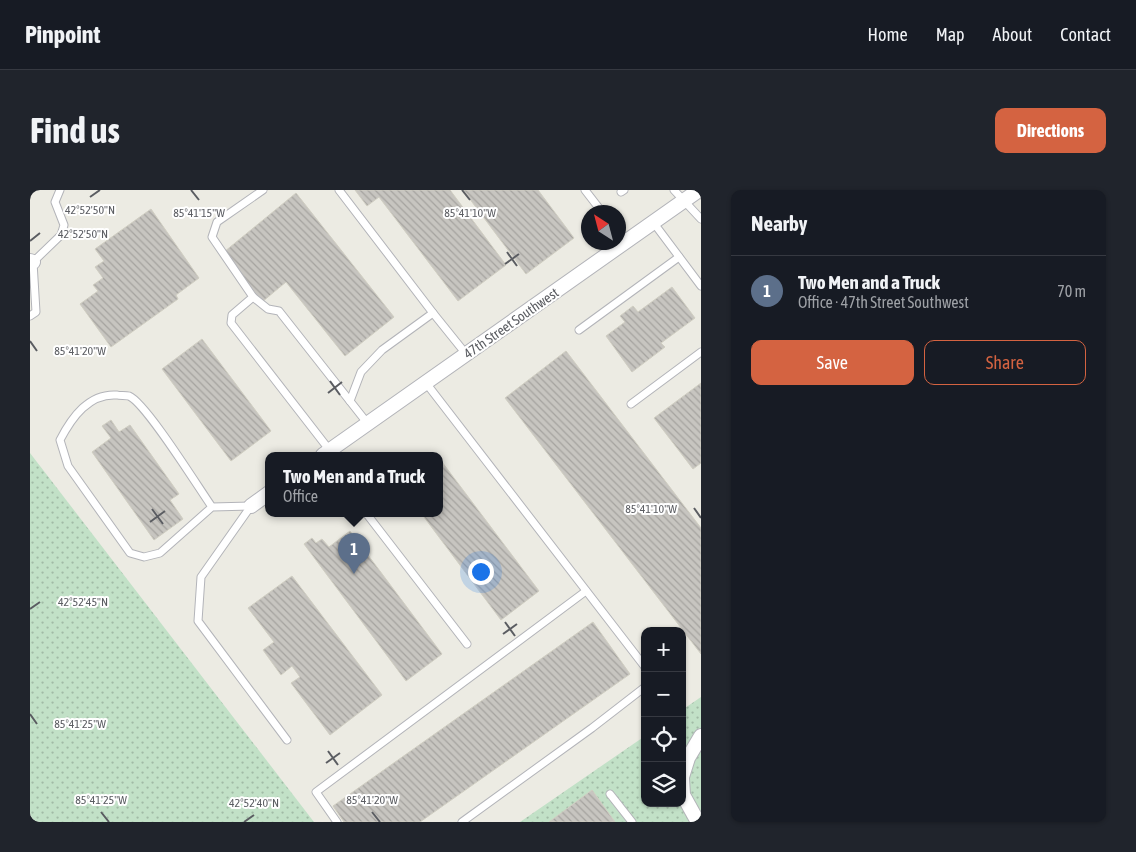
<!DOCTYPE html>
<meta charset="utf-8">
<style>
:root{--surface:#171b24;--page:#20242c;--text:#f1f3f6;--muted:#9ea1a6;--line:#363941;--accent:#d46341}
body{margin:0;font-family:"Asap Condensed",sans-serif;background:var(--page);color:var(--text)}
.controls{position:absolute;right:15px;bottom:15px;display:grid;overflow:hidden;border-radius:10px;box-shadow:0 1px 4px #0004}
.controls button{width:45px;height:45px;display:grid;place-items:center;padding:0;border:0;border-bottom:1px solid var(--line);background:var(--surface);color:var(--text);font:25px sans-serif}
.compass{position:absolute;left:551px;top:15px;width:45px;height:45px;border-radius:50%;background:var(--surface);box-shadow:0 1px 4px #0004;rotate:324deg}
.you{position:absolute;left:450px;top:381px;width:18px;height:18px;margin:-12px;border:4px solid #fff;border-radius:50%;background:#1a73e8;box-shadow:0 0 0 8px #1a73e833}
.badge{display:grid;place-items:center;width:32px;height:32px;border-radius:50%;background:var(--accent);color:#fff;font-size:16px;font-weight:700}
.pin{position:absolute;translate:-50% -41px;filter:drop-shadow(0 1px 2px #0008)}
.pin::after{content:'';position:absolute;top:26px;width:18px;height:15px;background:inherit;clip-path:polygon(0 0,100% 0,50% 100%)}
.popup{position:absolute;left:235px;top:262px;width:178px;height:65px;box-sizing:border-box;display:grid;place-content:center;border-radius:10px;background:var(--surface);filter:drop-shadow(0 1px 4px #0005);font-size:16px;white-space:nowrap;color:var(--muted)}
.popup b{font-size:19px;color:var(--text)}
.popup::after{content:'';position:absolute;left:50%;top:100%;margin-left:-10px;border:10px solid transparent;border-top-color:var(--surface)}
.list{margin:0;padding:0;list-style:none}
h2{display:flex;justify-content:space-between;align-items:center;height:65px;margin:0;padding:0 20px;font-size:21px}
h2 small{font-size:16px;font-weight:400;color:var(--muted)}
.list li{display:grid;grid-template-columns:32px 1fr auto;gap:15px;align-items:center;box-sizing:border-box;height:70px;padding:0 20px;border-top:1px solid var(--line)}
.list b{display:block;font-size:19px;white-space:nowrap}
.list p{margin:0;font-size:16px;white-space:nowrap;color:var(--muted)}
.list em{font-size:16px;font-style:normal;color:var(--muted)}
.actions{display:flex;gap:10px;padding:15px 20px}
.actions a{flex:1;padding:11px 0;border:1px solid var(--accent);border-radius:10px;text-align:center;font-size:18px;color:var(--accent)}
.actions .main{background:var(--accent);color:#fff}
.icon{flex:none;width:28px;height:28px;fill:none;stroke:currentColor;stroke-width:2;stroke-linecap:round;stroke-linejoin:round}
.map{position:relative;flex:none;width:671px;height:632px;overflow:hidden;border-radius:10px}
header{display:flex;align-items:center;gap:30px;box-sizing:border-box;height:70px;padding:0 25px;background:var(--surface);border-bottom:1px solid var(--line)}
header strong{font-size:24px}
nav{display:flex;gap:28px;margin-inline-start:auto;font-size:18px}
.intro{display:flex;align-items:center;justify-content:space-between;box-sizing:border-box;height:120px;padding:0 30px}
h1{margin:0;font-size:35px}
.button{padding:12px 22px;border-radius:10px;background:var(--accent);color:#fff;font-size:18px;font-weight:700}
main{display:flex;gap:30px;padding:0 30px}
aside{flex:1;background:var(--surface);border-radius:10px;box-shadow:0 1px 4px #0004}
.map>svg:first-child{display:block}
</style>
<header>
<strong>Pinpoint</strong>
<nav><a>Home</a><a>Map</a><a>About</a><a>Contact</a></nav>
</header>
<div class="intro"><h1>Find us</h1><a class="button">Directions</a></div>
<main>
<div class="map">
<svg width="671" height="632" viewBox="0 0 671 632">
<defs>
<pattern id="park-dots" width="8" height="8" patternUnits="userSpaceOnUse" patternTransform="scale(1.25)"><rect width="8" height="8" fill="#c2e1c7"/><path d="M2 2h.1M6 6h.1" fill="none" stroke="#a1baa5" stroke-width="1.8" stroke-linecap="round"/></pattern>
<pattern id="building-back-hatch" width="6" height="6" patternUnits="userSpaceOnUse" patternTransform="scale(1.25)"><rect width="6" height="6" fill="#c7c5c0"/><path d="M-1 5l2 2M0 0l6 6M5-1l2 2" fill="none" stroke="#a5a39f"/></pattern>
</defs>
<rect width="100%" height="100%" fill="#ecebe3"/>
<g fill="url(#park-dots)">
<path d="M0 263 284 632H0Z"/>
<path d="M671 507V632H490L615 546V613H652V520Z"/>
</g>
<g fill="url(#building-back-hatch)" stroke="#d0cec2">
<path d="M325 0H420L476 75 428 111 349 7 337 16Z"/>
<path d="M433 0H508L544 48 496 84Z"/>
<path d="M266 3 364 127 315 166 256 92 232 112 194 62Z"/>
<path d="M121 19 169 88 146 105 148 109 81 157 50 114 68 101 63 95 73 88 65 77 74 71 65 59Z"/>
<path d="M642 97 665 128 631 153 635 157 602 182 576 146 595 132 590 126 603 116 608 122Z"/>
<path d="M172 149 241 241 201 271 132 179Z"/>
<path d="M536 161 671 338V464L475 208Z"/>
<path d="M671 193V273L663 279 624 228Z"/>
<path d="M81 230 89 242 100 235 149 304 140 310 153 329 124 350 62 262 81 248 72 236Z"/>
<path d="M409 268 509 401 471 430 391 323H409Z"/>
<path d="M320 341 412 464 376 491 274 354 282 348 286 353 292 349 299 357Z"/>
<path d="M262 386 352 505 300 545 261 493 270 487 262 476 251 485 233 460 244 452 218 418Z"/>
<path d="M563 432 600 484 390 632H314L303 616Z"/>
<path d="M562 600 585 632H519Z"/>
</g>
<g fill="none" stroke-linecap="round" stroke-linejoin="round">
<g stroke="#b3b4b9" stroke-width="9">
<g id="lane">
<path d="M233 0 187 32 182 47 223 107 202 125 201 133 301 262"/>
<path d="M309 0 403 123 352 160 331 182 320 211"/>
<path d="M555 0 572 22"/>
<path d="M644 0 671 29"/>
<path d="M591 2 594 0"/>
<path d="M623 32 671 96"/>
<path d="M223 107 238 119 249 121 338 234"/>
<path d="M403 123 436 164"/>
<path d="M0 126 6 122 3 72 31 45 34 35 25 12 30 0"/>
<path d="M549 140 649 67"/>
<path d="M396 193 615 477"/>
<path d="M601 214 671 162"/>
<path d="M221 316 171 387 168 431 257 550"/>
<path d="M182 317 130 363 114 367 100 363 38 276 30 250C42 227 59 203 87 205 90 206 95 205 99 206 116 213 168 297 182 317L221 316"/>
<path d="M336 323 437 454"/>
<path d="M580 604 602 632"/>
<path d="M307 632 286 602 556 401"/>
<path d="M432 632 562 538 615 497"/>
</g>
</g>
<g stroke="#b3b4b9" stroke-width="16">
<g id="street">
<path d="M0 71 3 72"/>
<path d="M293 265 669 0"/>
<path d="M221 316 239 303"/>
<path d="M652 587 658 568 671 546"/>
<path d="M652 589 653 605 668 632"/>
</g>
</g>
<use href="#lane" stroke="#fff" stroke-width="7"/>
<use href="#street" stroke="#fff" stroke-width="14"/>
</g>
<path fill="none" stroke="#5b5d62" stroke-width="2" d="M161 0 169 10M432 0 440 10M60 7 70 0M0 51 10 43M477 62 487 76M475 74 489 64M0 151 7 161M300 191 310 205M298 203 312 192M664 318 671 328M122 319 133 334M120 332 135 321M0 419 10 412M475 432 485 446M473 444 487 434M0 524 7 534M298 561 308 575M296 573 310 563M71 622 79 632M342 622 350 632M214 632 224 625"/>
<g text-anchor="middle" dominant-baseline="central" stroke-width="4" stroke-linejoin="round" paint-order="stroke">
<g font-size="14" fill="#5b5d62" stroke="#fff">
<text transform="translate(481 133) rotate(-35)">47th Street Southwest</text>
</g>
</g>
<g font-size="12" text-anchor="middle" fill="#5b5d62" stroke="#fff" stroke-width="4" stroke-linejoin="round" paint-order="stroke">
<text x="60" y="24">42°52'50"N</text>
<text x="169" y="27">85°41'15"W</text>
<text x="440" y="27">85°41'10"W</text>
<text x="53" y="48">42°52'50"N</text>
<text x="50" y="165">85°41'20"W</text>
<text x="621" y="323">85°41'10"W</text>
<text x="53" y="416">42°52'45"N</text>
<text x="50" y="538">85°41'25"W</text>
<text x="71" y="614">85°41'25"W</text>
<text x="342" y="614">85°41'20"W</text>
<text x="224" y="617">42°52'40"N</text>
</g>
</svg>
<div class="controls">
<button>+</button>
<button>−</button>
<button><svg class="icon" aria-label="locate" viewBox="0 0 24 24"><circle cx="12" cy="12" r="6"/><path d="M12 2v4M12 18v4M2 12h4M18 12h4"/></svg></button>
<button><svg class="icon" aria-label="layers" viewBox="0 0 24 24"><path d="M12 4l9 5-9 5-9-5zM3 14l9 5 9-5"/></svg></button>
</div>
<svg class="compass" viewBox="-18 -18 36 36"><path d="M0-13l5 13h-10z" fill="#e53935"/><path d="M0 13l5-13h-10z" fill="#9ea1a6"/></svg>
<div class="you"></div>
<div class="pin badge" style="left:324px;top:384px;background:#5c6f8a">1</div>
<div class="popup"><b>Two Men and a Truck</b>Office</div>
</div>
<aside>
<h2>Nearby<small></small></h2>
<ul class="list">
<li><span class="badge" style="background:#5c6f8a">1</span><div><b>Two Men and a Truck</b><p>Office · 47th Street Southwest</p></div><em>70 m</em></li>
</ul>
<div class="actions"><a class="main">Save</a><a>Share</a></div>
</aside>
</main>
